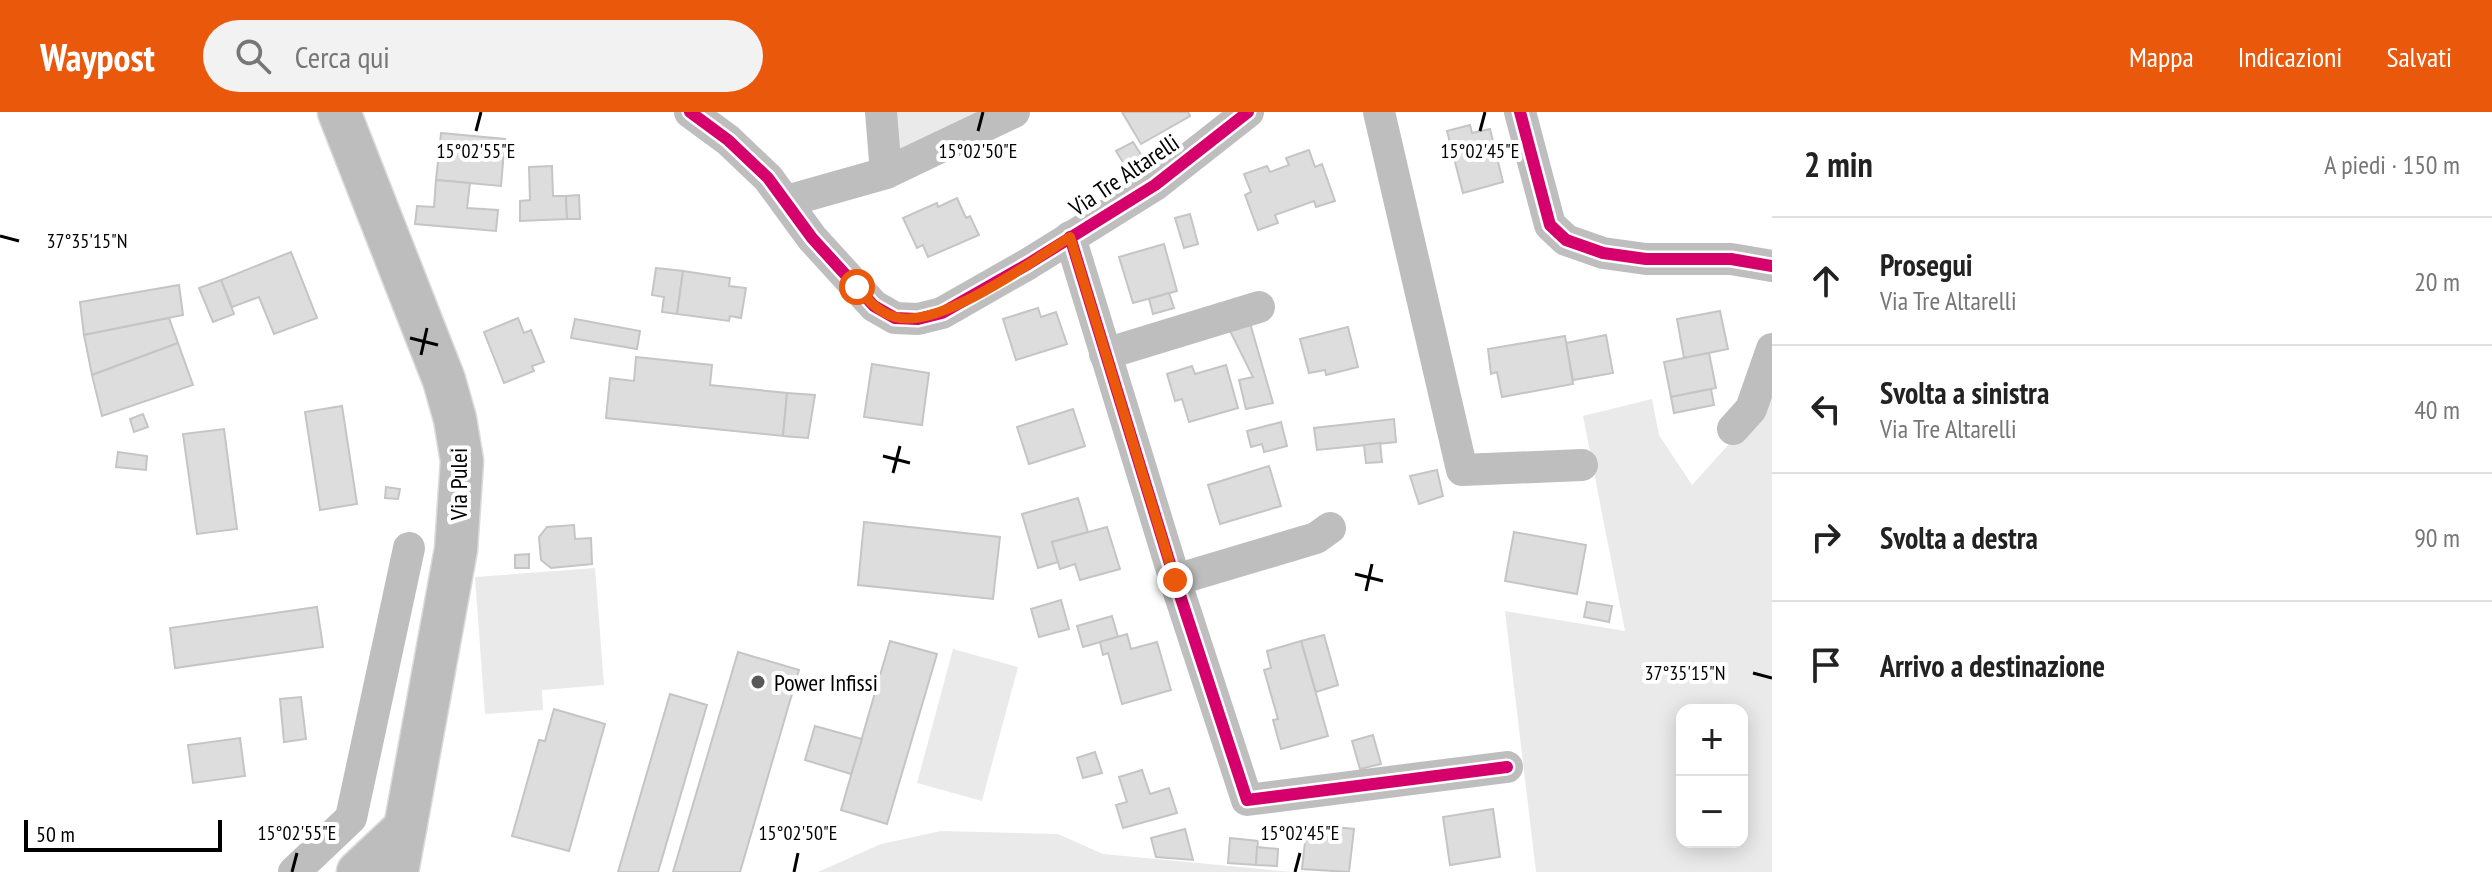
<!DOCTYPE html>
<html lang="it">
<meta charset="utf-8">
<style>
:root{--surface:#fff;--page:#f2f2f2;--text:#222;--muted:#767676;--line:#e0e0e0;--accent:#ea580c}
body{margin:0;font-family:"PT Sans Narrow",sans-serif;background:var(--page);color:var(--text)}
.controls{position:absolute;right:24px;bottom:24px;display:grid;overflow:hidden;border-radius:16px;box-shadow:0 4px 20px #0003}
.controls button{width:72px;height:72px;display:grid;place-items:center;padding:0;border:0;border-bottom:2px solid var(--line);background:var(--surface);color:var(--text);font:40px sans-serif}
.scale{position:absolute;left:24px;bottom:20px;width:198px;box-sizing:border-box;padding-left:8px;border:4px solid #000;border-top:0;font-size:22px;line-height:28px;white-space:nowrap;color:#000;-webkit-text-stroke:6px #fff;paint-order:stroke}
.stop{position:absolute;width:24px;height:24px;margin:-18px;border:6px solid #ea580c;border-radius:50%;background:#fff}
.stop.end{background:#ea580c;border-color:#fff;box-shadow:0 2px 8px #0008}
.list{margin:0;padding:0;list-style:none}
h2{display:flex;justify-content:space-between;align-items:center;height:104px;margin:0;padding:0 32px;font-size:34px}
h2 small{font-size:26px;font-weight:400;color:var(--muted)}
.list li{display:grid;grid-template-columns:52px 1fr auto;gap:24px;align-items:center;box-sizing:border-box;height:128px;padding:0 32px;border-top:2px solid var(--line)}
.list b{display:block;font-size:30px;white-space:nowrap}
.list p{margin:0;font-size:26px;white-space:nowrap;color:var(--muted)}
.list em{font-size:26px;font-style:normal;color:var(--muted)}
.icon{flex:none;width:44px;height:44px;fill:none;stroke:currentColor;stroke-width:2;stroke-linecap:round;stroke-linejoin:round}
.map{position:relative;flex:none;width:1772px;height:760px;overflow:hidden}
header{display:flex;align-items:center;gap:48px;box-sizing:border-box;height:112px;padding:0 40px;background:var(--accent);color:#fff}
header strong{font-size:38px}
nav{display:flex;gap:44px;margin-inline-start:auto;font-size:28px}
.search{width:560px;height:72px;background:var(--page);display:flex;align-items:center;gap:20px;box-sizing:border-box;padding:0 28px;border-radius:44px;color:var(--muted);font-size:30px}
main{display:flex}
aside{flex:1;background:var(--surface)}
.map>svg:first-child{display:block}
</style>
<header>
<strong>Waypost</strong>
<div class="search"><svg class="icon" aria-label="search" viewBox="0 0 24 24"><circle cx="10" cy="10" r="6"/><path d="M15 15l6 6"/></svg>Cerca qui</div>
<nav><a>Mappa</a><a>Indicazioni</a><a>Salvati</a></nav>
</header>
<main>
<div class="map">
<svg width="1772" height="760" viewBox="0 0 1772 760">
<rect width="100%" height="100%" fill="#fff"/>
<g fill="#eaeaea" fill-rule="evenodd">
<path d="M891 0H983L902 40 894 33Z"/>
<path d="M1772 268V760H1536L1505 499 1625 519 1583 304 1652 287 1659 323 1692 373 1758 300ZM1682 598H1742V730H1682Z"/>
<path d="M595 456 604 573 542 578 543 598 485 602 475 465Z"/>
<path d="M953 537 1018 555 982 689 917 671Z"/>
<path d="M941 719 1058 722 1103 742 1292 760H818L881 732Z"/>
</g>
<g fill="#ddd" stroke="#c5c5c5" stroke-width="2">
<path d="M1122 0H1188L1190 4 1141 32Z"/>
<path d="M1470 13 1472 21 1490 17 1503 70 1463 81 1447 19Z"/>
<path d="M441 21 505 27 501 74 436 68Z"/>
<path d="M1133 30 1147 52 1130 62 1116 39Z"/>
<path d="M1309 38 1315 55 1322 52 1335 89 1316 95 1314 89 1275 103 1278 111 1258 118 1245 83 1251 80 1244 62 1267 54 1270 60 1289 53 1286 46Z"/>
<path d="M552 54 553 84H566L567 107 520 109V89L530 88 529 55Z"/>
<path d="M436 68 470 71 467 96 498 98 496 119 415 112 417 94 434 95Z"/>
<path d="M579 83 580 107H567L566 84Z"/>
<path d="M957 86 966 106 970 104 979 123 928 145 923 133 917 136 903 106 937 91 938 95Z"/>
<path d="M1190 102 1198 132 1184 136 1175 106Z"/>
<path d="M1164 132 1177 179 1133 191 1119 145Z"/>
<path d="M291 140 317 206 274 222 259 185 232 195 221 168Z"/>
<path d="M656 156 683 159 677 202 662 200 664 185 652 183Z"/>
<path d="M683 159 730 166 729 174 746 176 741 206 730 204 729 209 677 202Z"/>
<path d="M221 168 234 202 213 210 199 176Z"/>
<path d="M179 173 183 203 84 223 80 190Z"/>
<path d="M1169 181 1174 196 1153 202 1149 187Z"/>
<path d="M1038 196 1041 205 1056 200 1067 232 1016 248 1003 207Z"/>
<path d="M1720 199 1728 237 1684 246 1677 207Z"/>
<path d="M169 206 178 231 92 263 84 223Z"/>
<path d="M518 206 524 221 531 218 544 250 532 254 534 259 504 271 484 220Z"/>
<path d="M575 207 640 219 637 237 571 226Z"/>
<path d="M1250 211 1273 291 1246 297 1239 268 1253 265 1229 217Z"/>
<path d="M1348 215 1358 255 1326 263 1325 258 1309 261 1300 227Z"/>
<path d="M1606 223 1613 261 1573 268 1566 231Z"/>
<path d="M1565 224 1573 272 1502 285 1497 260 1491 262 1488 237Z"/>
<path d="M178 231 193 273 102 304 92 263Z"/>
<path d="M1709 241 1716 276 1671 285 1664 250Z"/>
<path d="M636 245 712 253 710 273 787 281 783 324 606 306 610 266 634 269Z"/>
<path d="M872 252 929 261 922 313 864 305Z"/>
<path d="M1226 253 1238 296 1189 310 1182 287 1175 289 1167 262 1192 254 1195 262Z"/>
<path d="M1711 277 1714 293 1674 301 1671 285Z"/>
<path d="M787 281 815 283 808 326 783 324Z"/>
<path d="M342 294 357 392 320 398 305 300Z"/>
<path d="M1073 297 1085 334 1029 352 1017 315Z"/>
<path d="M143 302 148 315 134 320 130 307Z"/>
<path d="M1394 307 1396 330 1317 338 1314 316Z"/>
<path d="M1281 310 1287 334 1264 340 1262 332 1251 335 1247 319Z"/>
<path d="M224 317 237 417 197 422 183 322Z"/>
<path d="M1380 331 1382 350 1366 351 1364 333Z"/>
<path d="M118 340 147 344 146 358 116 355Z"/>
<path d="M1269 354 1281 394 1220 412 1208 373Z"/>
<path d="M1437 358 1443 384 1419 392 1410 364Z"/>
<path d="M386 375 400 377 398 387 385 386Z"/>
<path d="M1078 386 1088 420 1052 430 1058 450 1038 456 1022 402Z"/>
<path d="M864 410 1000 425 993 487 858 473Z"/>
<path d="M574 413 575 427 591 426 592 452 551 456 541 448 539 425 547 415Z"/>
<path d="M1107 415 1120 457 1080 468 1075 452 1060 457 1052 430Z"/>
<path d="M1514 420 1586 433 1577 482 1505 469Z"/>
<path d="M529 442V456H515V443Z"/>
<path d="M1061 488 1069 517 1039 525 1031 497Z"/>
<path d="M1587 490 1612 494 1609 510 1584 505Z"/>
<path d="M317 495 323 535 175 556 170 516Z"/>
<path d="M1112 504 1118 525 1083 535 1077 514Z"/>
<path d="M1127 522 1131 537 1157 530 1171 578 1122 592 1108 541 1103 543 1100 530Z"/>
<path d="M1324 523 1338 573 1316 580 1301 529Z"/>
<path d="M890 529 937 542 887 712 841 698Z"/>
<path d="M1301 529 1328 624 1281 637 1273 608 1278 607 1264 558 1271 556 1267 539Z"/>
<path d="M738 540 799 558 740 760H673Z"/>
<path d="M670 582 707 593 658 760H618Z"/>
<path d="M301 585 306 627 284 630 280 587Z"/>
<path d="M554 597 605 612 569 739 512 724 539 628 545 629Z"/>
<path d="M815 614 862 627 851 662 805 648Z"/>
<path d="M1373 623 1381 652 1360 657 1352 629Z"/>
<path d="M240 626 245 664 193 671 188 633Z"/>
<path d="M1095 640 1102 661 1083 666 1077 646Z"/>
<path d="M1142 658 1150 682 1169 676 1177 701 1123 716 1116 693 1127 690 1119 665Z"/>
<path d="M1493 697 1500 745 1450 753 1443 705Z"/>
<path d="M1307 712 1354 717 1349 760 1302 757Z"/>
<path d="M1185 717 1193 748 1156 745 1151 726Z"/>
<path d="M1230 726 1258 729 1256 753 1228 751Z"/>
<path d="M1257 735 1278 737 1277 754 1256 753Z"/>
</g>
<g fill="none" stroke-linecap="round" stroke-linejoin="round">
<g stroke="#dbdbdb" stroke-width="45">
<g id="major">
<path d="M339 0 444 268 455 307 462 349 456 437 397 760"/>
<path d="M358 760 405 716"/>
</g>
</g>
<g stroke="#bebebe" stroke-width="32">
<path d="M690 0 728 28 768 66 812 126 874 194 895 206 918 207 942 201 1028 152 1155 73 1248 0"/>
<path d="M881 0 886 61"/>
<path d="M1379 0 1462 358 1582 353"/>
<path d="M1520 0 1550 113 1566 128 1603 141 1646 147H1731L1772 154"/>
<path d="M787 89 886 61 1014 0"/>
<path d="M1070 125 1175 468 1247 688 1507 655"/>
<path d="M1105 242 1259 195"/>
<path d="M1733 317 1751 297 1772 237"/>
<path d="M1175 468 1316 426 1330 416"/>
<path d="M294 760 351 706 409 436"/>
</g>
<use href="#major" stroke="#bdbdbd" stroke-width="42"/>
<g stroke="#fff" stroke-width="17">
<g id="cycleway">
<path d="M690 0 728 28 768 66 812 126 874 194 895 206 918 207 942 201 1028 152 1155 73 1248 0"/>
<path d="M1520 0 1550 113 1566 128 1603 141 1646 147H1731L1772 154"/>
<path d="M1070 125 1175 468 1247 688 1507 655"/>
</g>
</g>
<use href="#cycleway" stroke="#d6006c" stroke-width="12"/>
</g>
<g fill="none" stroke-linecap="round" stroke-linejoin="round">
<path stroke="#ea580c" stroke-width="10" d="M857 175C868 188 878 200 895 205 938 218 1033 149 1070 125L1175 468"/>
</g>
<path fill="none" stroke="#000" stroke-width="3" d="M476 19 481 0M978 19 983 0M1480 19 1485 0M0 124 19 129M410 226 438 233M421 243 427 216M883 344 910 351M893 361 900 334M1355 462 1383 469M1366 479 1372 452M1753 561 1772 566M292 760 297 741M794 760 798 741M1295 760 1300 741"/>
<circle fill="#595959" stroke="#fff" stroke-width="3" cx="758" cy="570" r="8"/>
<g text-anchor="middle" dominant-baseline="central" stroke-width="8" stroke-linejoin="round" paint-order="stroke">
<g font-size="24" fill="#000" stroke="#fff">
<text transform="translate(1124 63) rotate(-34)">Via Tre Altarelli</text>
<text transform="translate(458 372) rotate(-90)">Via Pulei</text>
</g>
<g font-size="24" fill="#000" stroke="#fff" text-anchor="start">
<text x="774" y="570">Power Infissi</text>
</g>
</g>
<g font-size="20" text-anchor="middle" fill="#000" stroke="#fff" stroke-width="8" stroke-linejoin="round" paint-order="stroke">
<text x="476" y="46">15°02'55"E</text>
<text x="978" y="46">15°02'50"E</text>
<text x="1480" y="46">15°02'45"E</text>
<text x="87" y="136">37°35'15"N</text>
<text x="1685" y="568">37°35'15"N</text>
<text x="297" y="728">15°02'55"E</text>
<text x="798" y="728">15°02'50"E</text>
<text x="1300" y="728">15°02'45"E</text>
</g>
</svg>
<div class="controls">
<button>+</button>
<button>−</button>
</div>
<div class="scale">50 m</div>
<div class="stop" style="left:857px;top:175px"></div>
<div class="stop end" style="left:1175px;top:468px"></div>
</div>
<aside>
<h2>2 min<small>A piedi · 150 m</small></h2>
<ul class="list">
<li><svg class="icon" aria-label="ahead" viewBox="0 0 24 24"><path d="M12 20V5M6 11l6-6 6 6"/></svg><div><b>Prosegui</b><p>Via Tre Altarelli</p></div><em>20 m</em></li>
<li><svg class="icon" aria-label="left" viewBox="0 0 24 24"><path d="M17 20v-9H6M10 6l-5 5 5 5"/></svg><div><b>Svolta a sinistra</b><p>Via Tre Altarelli</p></div><em>40 m</em></li>
<li><svg class="icon" aria-label="right" viewBox="0 0 24 24"><path d="M7 20v-9h11M14 6l5 5-5 5"/></svg><div><b>Svolta a destra</b></div><em>90 m</em></li>
<li><svg class="icon" aria-label="arrive" viewBox="0 0 24 24"><path d="M6 21V4h12l-3 4 3 4H6"/></svg><div><b>Arrivo a destinazione</b></div></li>
</ul>
</aside>
</main>
